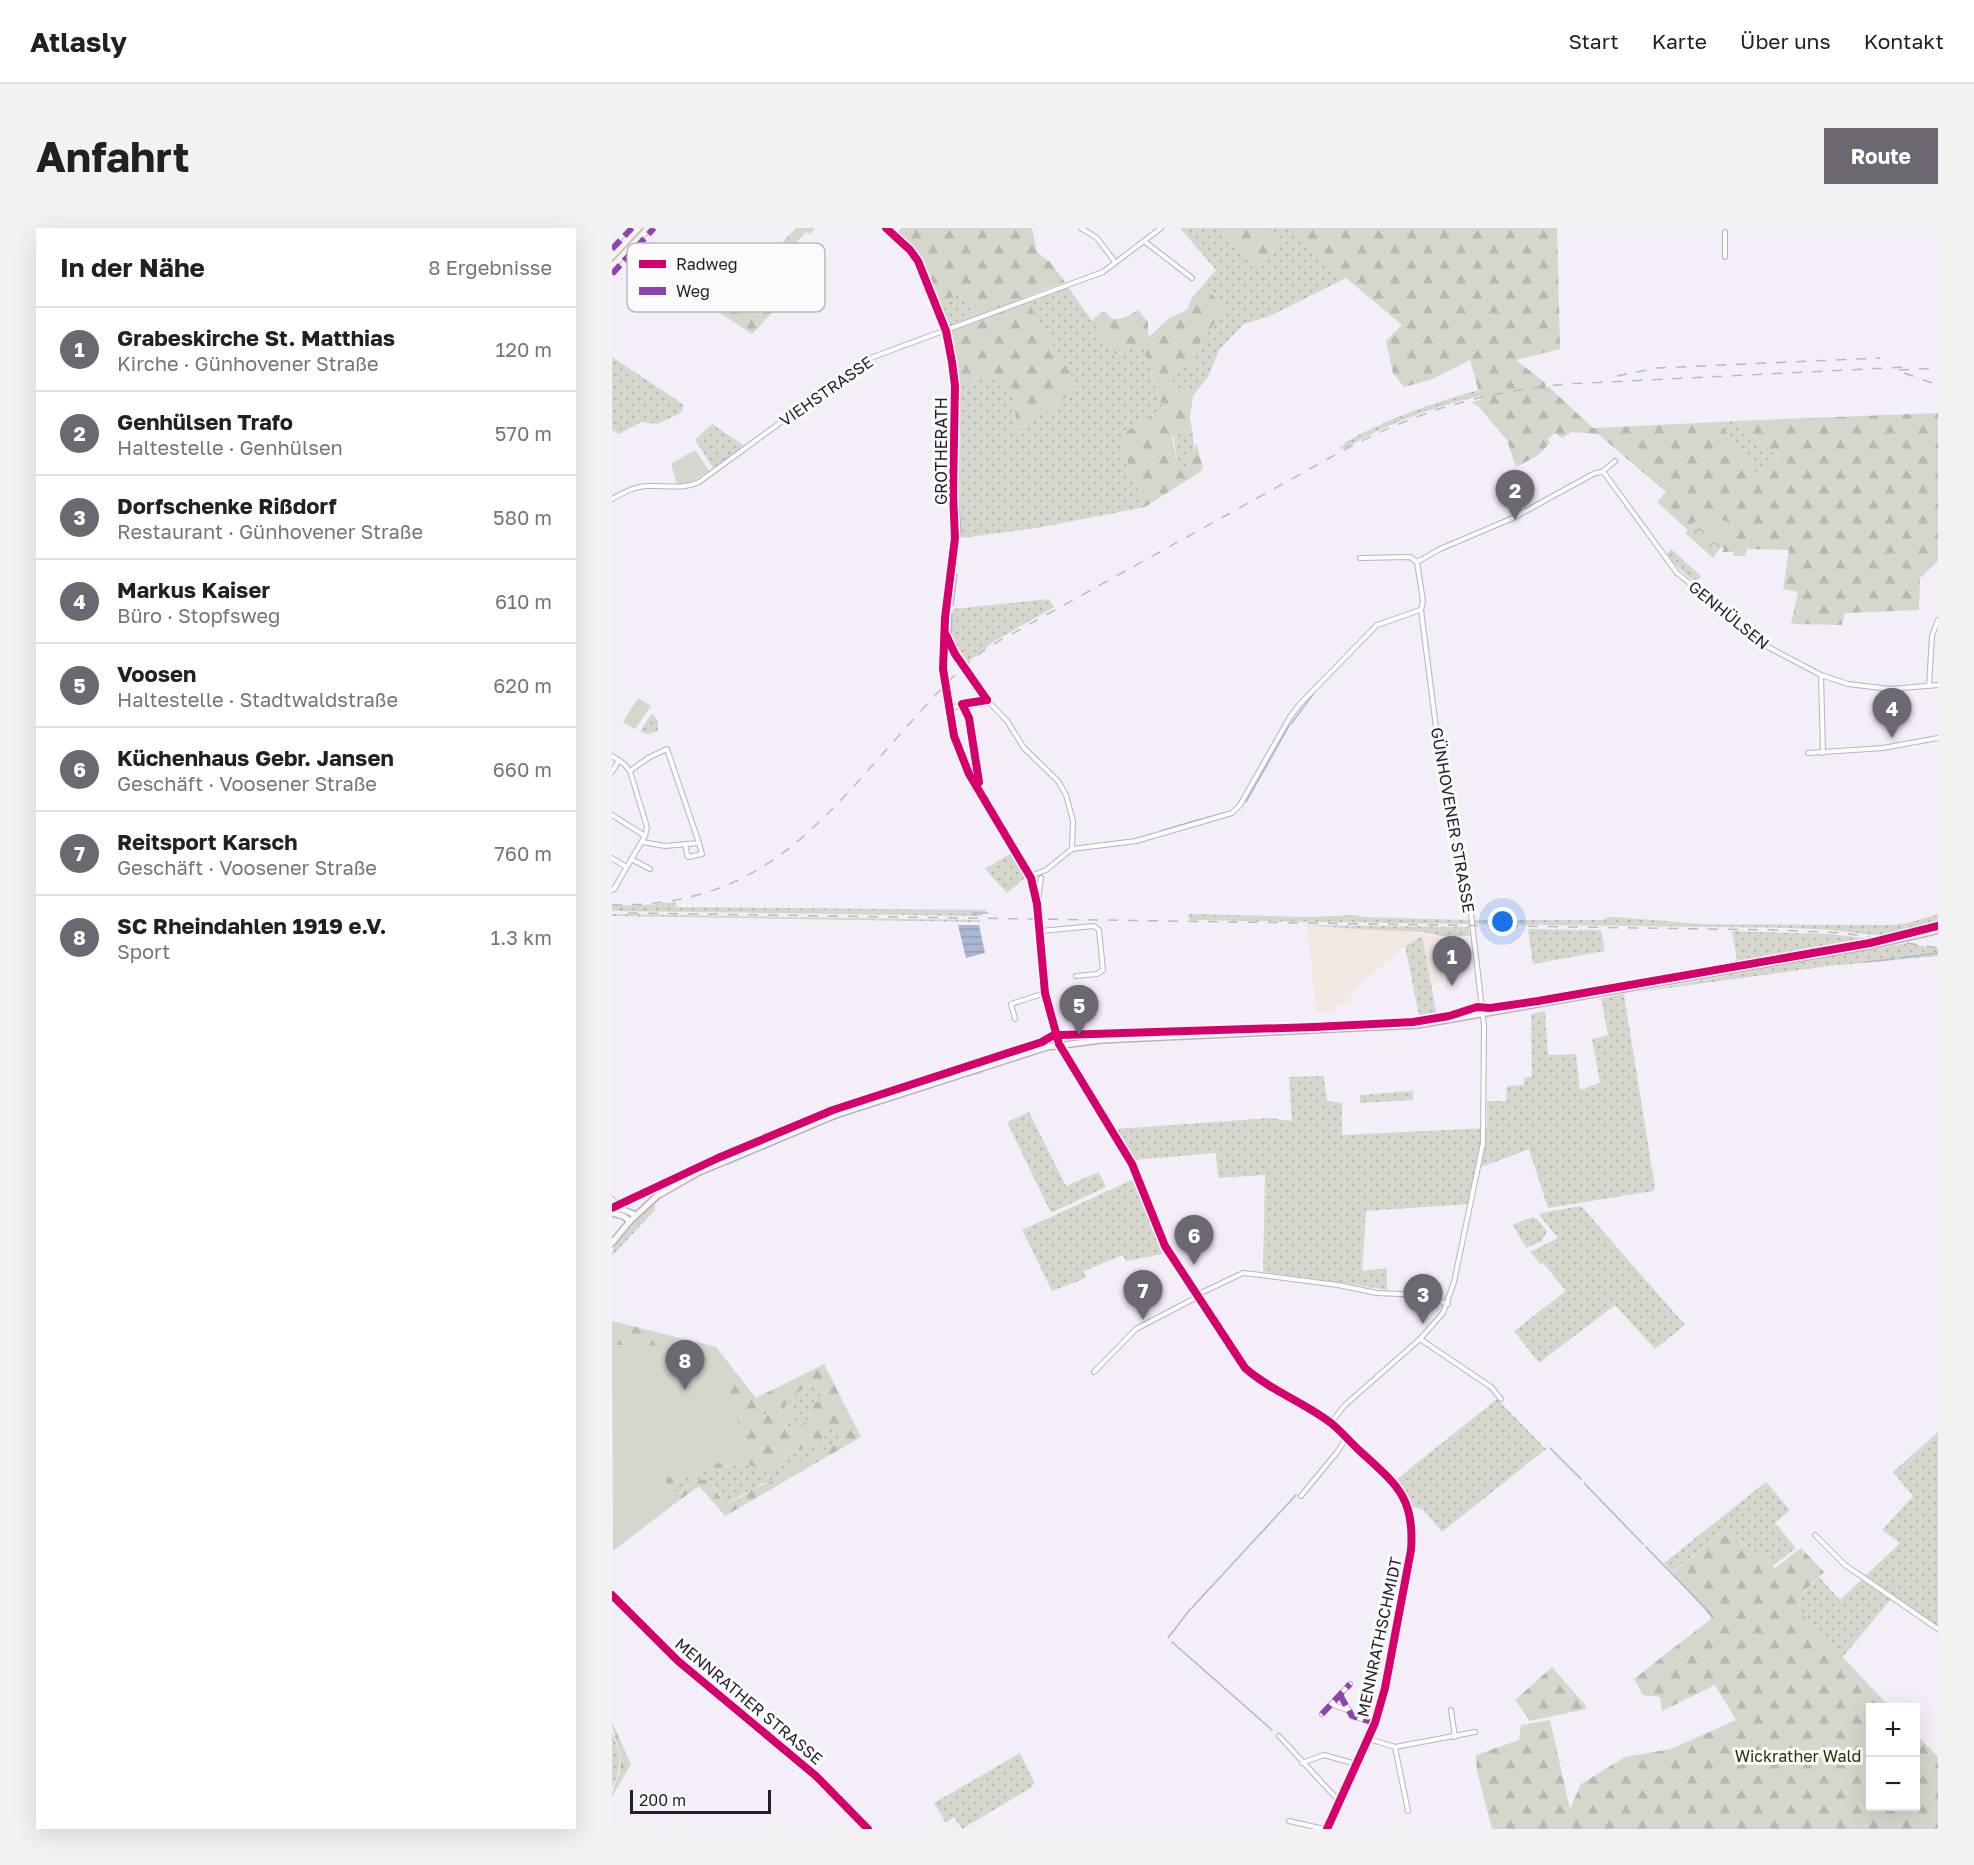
<!DOCTYPE html>
<html lang="de">
<meta charset="utf-8">
<style>
:root{--surface:#fff;--page:#f2f2f2;--text:#202124;--muted:#757577;--line:#e0e0e0;--accent:#6d6772}
body{margin:0;font-family:"Golos Text",sans-serif;background:var(--page);color:var(--text)}
.controls{position:absolute;right:18px;bottom:18px;display:grid;overflow:hidden;border-radius:0px;box-shadow:0 6px 24px #0002}
.controls button{width:54px;height:54px;display:grid;place-items:center;padding:0;border:0;border-bottom:2px solid var(--line);background:var(--surface);color:var(--text);font:30px sans-serif}
.scale{position:absolute;left:18px;bottom:15px;width:141px;box-sizing:border-box;padding-left:6px;border:3px solid #241e29;border-top:0;font-size:16px;line-height:21px;white-space:nowrap;color:#241e29;-webkit-text-stroke:4px #fbfbfb;paint-order:stroke}
.you{position:absolute;left:891px;top:694px;width:21px;height:21px;margin:-15px;border:4px solid #fff;border-radius:50%;background:#1a73e8;box-shadow:0 0 0 9px #1a73e833}
.badge{display:grid;place-items:center;width:39px;height:39px;border-radius:50%;background:var(--accent);color:#fff;font-size:20px;font-weight:700}
.pin{position:absolute;translate:-50% -50px;filter:drop-shadow(0 2px 3px #0008)}
.pin::after{content:'';position:absolute;top:32px;width:21px;height:18px;background:inherit;clip-path:polygon(0 0,100% 0,50% 100%)}
.list{margin:0;padding:0;list-style:none}
h2{display:flex;justify-content:space-between;align-items:center;height:78px;margin:0;padding:0 24px;font-size:26px}
h2 small{font-size:20px;font-weight:400;color:var(--muted)}
.list li{display:grid;grid-template-columns:39px 1fr auto;gap:18px;align-items:center;box-sizing:border-box;height:84px;padding:0 24px;border-top:2px solid var(--line)}
.list b{display:block;font-size:22px;white-space:nowrap}
.list p{margin:0;font-size:20px;white-space:nowrap;color:var(--muted)}
.list em{font-size:20px;font-style:normal;color:var(--muted)}
.map{position:relative;flex:none;width:1326px;height:1601px;overflow:hidden;border-radius:0px}
header{display:flex;align-items:center;gap:36px;box-sizing:border-box;height:84px;padding:0 30px;background:var(--surface);border-bottom:2px solid var(--line)}
header strong{font-size:28px}
nav{display:flex;gap:33px;margin-inline-start:auto;font-size:21px}
.intro{display:flex;align-items:center;justify-content:space-between;box-sizing:border-box;height:144px;padding:0 36px}
h1{margin:0;font-size:42px}
.button{padding:15px 27px;border-radius:0px;background:var(--accent);color:#fff;font-size:21px;font-weight:700}
main{display:flex;gap:36px;padding:0 36px}
aside{flex:1;background:var(--surface);border-radius:0px;box-shadow:0 6px 24px #0002}
.map>svg:first-child{display:block}
</style>
<header>
<strong>Atlasly</strong>
<nav><a>Start</a><a>Karte</a><a>Über uns</a><a>Kontakt</a></nav>
</header>
<div class="intro"><h1>Anfahrt</h1><a class="button">Route</a></div>
<main>
<aside>
<h2>In der Nähe<small>8 Ergebnisse</small></h2>
<ul class="list">
<li><span class="badge">1</span><div><b>Grabeskirche St. Matthias</b><p>Kirche · Günhovener Straße</p></div><em>120 m</em></li>
<li><span class="badge">2</span><div><b>Genhülsen Trafo</b><p>Haltestelle · Genhülsen</p></div><em>570 m</em></li>
<li><span class="badge">3</span><div><b>Dorfschenke Rißdorf</b><p>Restaurant · Günhovener Straße</p></div><em>580 m</em></li>
<li><span class="badge">4</span><div><b>Markus Kaiser</b><p>Büro · Stopfsweg</p></div><em>610 m</em></li>
<li><span class="badge">5</span><div><b>Voosen</b><p>Haltestelle · Stadtwaldstraße</p></div><em>620 m</em></li>
<li><span class="badge">6</span><div><b>Küchenhaus Gebr. Jansen</b><p>Geschäft · Voosener Straße</p></div><em>660 m</em></li>
<li><span class="badge">7</span><div><b>Reitsport Karsch</b><p>Geschäft · Voosener Straße</p></div><em>760 m</em></li>
<li><span class="badge">8</span><div><b>SC Rheindahlen 1919 e.V.</b><p>Sport</p></div><em>1.3 km</em></li>
</ul>
</aside>
<div class="map">
<svg width="1326" height="1601" viewBox="0 0 1326 1601">
<defs>
<pattern id="grass-dots" width="8" height="8" patternUnits="userSpaceOnUse" patternTransform="scale(1.5)"><rect width="8" height="8" fill="#d6d7cc"/><path d="M2 2h.1M6 6h.1" fill="none" stroke="#b8b8af" stroke-width="1.8" stroke-linecap="round"/></pattern>
<pattern id="forest-firs" width="22" height="20" patternUnits="userSpaceOnUse" patternTransform="scale(1.5)"><rect width="22" height="20" fill="#d6d7cc"/><path d="M5 1l3.5 6h-7zM16 11l3.5 6h-7z" fill="#b8b8af"/></pattern>
<pattern id="park-crowns" width="20" height="18" patternUnits="userSpaceOnUse" patternTransform="scale(1.5)"><rect width="20" height="18" fill="#d6d7cc"/><path d="M2 6a3 3 0 1 1 6 0M12 15a3 3 0 1 1 6 0" fill="none" stroke="#b8b8af"/></pattern>
<pattern id="water-rules" width="6" height="5" patternUnits="userSpaceOnUse" patternTransform="scale(1.5)"><rect width="6" height="5" fill="#aab7d3"/><path d="M0 2.5h6" fill="none" stroke="#929db5"/></pattern>
</defs>
<rect width="100%" height="100%" fill="#f4eef9"/>
<path fill="#f3e7e2" d="M695 697 743 701 790 703 827 709 830 725 833 727 843 725 844 731 835 733 836 740 829 742 831 755 819 757 809 708 793 718 739 765V772H737V775L724 776V783L704 784Z"/>
<g fill="url(#grass-dots)">
<path d="M568 0H603L640 38 665 17 649 0H681L734 50 656 89 632 96 607 122 596 149 581 168 576 161 564 164 558 148 568 141 579 136 582 124 614 79 590 58 604 42Z"/>
<path d="M456 59 504 127 530 115 551 181 513 204 510 220 533 279 425 300 349 310 346 265 347 155 391 148 401 159 405 204 465 161 466 159 415 74Z"/>
<path d="M354 64 362 87 335 97 326 74Z"/>
<path d="M0 129 72 177 69 185 45 196 29 194 7 206 0 202Z"/>
<path d="M866 162 868 168C820 179 772 197 730 222L728 219 733 217 732 215C774 191 820 175 866 162Z"/>
<path d="M1122 193 1167 229 1147 250 1107 194Z"/>
<path d="M100 196 133 218 101 240 83 212Z"/>
<path d="M580 202C583 217 583 230 571 242L567 240 561 207Z"/>
<path d="M1059 321 1089 348 1085 354H1082L1060 334 1055 326Z"/>
<path d="M437 371 442 379 381 414 354 436 338 409 341 381Z"/>
<path d="M39 486 42 487 46 493V503L36 506 28 504Z"/>
<path d="M401 624 415 648 395 665 373 641Z"/>
<path d="M63 674 64 679 375 682 369 688 0 683V678L35 677Z"/>
<path d="M0 686 368 692V694L0 688Z"/>
<path d="M576 686 698 689 742 687 752 689 857 692V696L577 692Z"/>
<path d="M1326 686V697L1279 709 1219 702 1178 700 862 696 861 692H991L997 689H1004L1089 696 1276 697 1293 696Z"/>
<path d="M695 697 857 699 858 708H828L810 704 743 701Z"/>
<path d="M916 701 989 702 993 723 921 736Z"/>
<path d="M1120 703 1218 706 1270 712 1039 752 1125 732Z"/>
<path d="M810 708 825 788 808 792 793 718Z"/>
<path d="M1295 715 1326 721V728L1217 738 1019 765Z"/>
<path d="M1012 766 1043 960 1041 963 936 980 917 921 864 941 857 976 754 983 750 1043 775 1040V1062L727 1054 651 1044 653 947 606 950 604 925 522 932 503 901 659 890 680 893 677 849 711 848H712L715 873 730 875V907L875 900V873H894L895 858 912 857V850L920 849 919 786 933 783 936 827 964 826 968 862 988 855 980 811 996 807 989 770Z"/>
<path d="M368 842 371 845 354 849 216 894 116 937V934C199 896 282 869 368 842Z"/>
<path d="M801 863V872L748 875V867Z"/>
<path d="M417 884 454 958 487 944 494 959 439 985 395 894Z"/>
<path d="M522 951 550 1026 514 1033 511 1027 472 1043 474 1050 440 1063 410 1002Z"/>
<path d="M50 969 43 976V982L0 1028C0 1009 35 979 50 969Z"/>
<path d="M969 978 1073 1097 1043 1121 1003 1077 927 1135 902 1103 954 1063 931 1035 929 1036 918 1024 946 1010 928 988 929 985Z"/>
<path d="M920 989 925 991 935 1003 930 1013 914 1020 901 997Z"/>
<path d="M194 1156C207 1156 211 1160 215 1172L199 1183C198 1194 186 1200 178 1206L172 1200 184 1189V1184L182 1182 153 1187 149 1185 152 1182 175 1175Z"/>
<path d="M885 1171 934 1221 830 1304 810 1281 800 1279 793 1262 785 1251Z"/>
<path d="M222 1201 231 1205 230 1210 224 1216 174 1241 167 1249 157 1255 149 1256 116 1275H113L97 1252H88L64 1265 59 1258C68 1247 123 1235 137 1237 145 1239 150 1245 159 1242L166 1233 175 1225 207 1216 217 1202Z"/>
<path d="M1326 1204V1399L1280 1370 1230 1430 1189 1385C1183 1369 1196 1361 1207 1349L1228 1372 1288 1315 1270 1302 1301 1268 1281 1244Z"/>
<path d="M1154 1254 1178 1282 1163 1295 1184 1320 1161 1338 1114 1302 1060 1344 1052 1335Z"/>
<path d="M0 1505C10 1530 11 1535 0 1560Z"/>
<path d="M408 1525 422 1554 420 1559 350 1601 342 1589 334 1595 322 1575Z"/>
</g>
<g fill="url(#forest-firs)" fill-rule="evenodd">
<path d="M184 0H203L198 6 194 4 173 27 179 33 159 56 175 69 140 106 105 83Z"/>
<path d="M289 0H420L425 24 438 34 453 54 413 69 466 159 465 161 405 205 401 160H392L391 149 345 155 335 97 362 87 354 65 326 74C314 44 309 29 284 7Z"/>
<path d="M603 0H649L665 17 640 39Z"/>
<path d="M681 0H945L948 121 904 132 933 155 934 160 937 159 981 200 1107 194 1147 250 1167 229 1122 193 1326 185V333L1308 350 1307 382 1233 385 1230 397 1179 396 1186 364 1171 361 1177 322 1135 321 1133 328H1121L1122 324H1110L1112 321 1109 319 1122 298 1093 283 1076 302 1045 274 1054 264 986 206 959 204 950 210 943 205 936 211 938 215 925 228 904 239 895 212 867 179 859 174 869 172 858 132 821 151 792 159 781 145 774 113 790 97 734 50Z"/>
<path d="M590 58 614 79 582 124 579 137 568 141 558 148 564 164 571 160 576 161 581 168 578 189 580 202 561 207 560 210 567 240 571 242 576 237 584 215 591 239 588 244 533 279 510 220 513 204 551 181 530 116 504 127 479 93 492 83 500 91 512 90 526 82 536 94V110L557 90 575 82 579 71Z"/>
<path d="M0 1093 104 1119 144 1170 212 1136 249 1209 113 1288 87 1258 61 1277 53 1250 104 1119 0 1117ZM194 1156C207 1156 211 1160 215 1172L207 1173 200 1177 198 1189 179 1206 172 1200 184 1189V1184L181 1182 153 1187 149 1185 152 1182 173 1178ZM222 1201 230 1205V1210L224 1216 174 1241 167 1249 157 1255 141 1260 131 1268 116 1275 110 1272 97 1252H88L64 1265 59 1258C68 1248 123 1234 137 1237 145 1239 150 1245 159 1242L166 1233 175 1225 207 1216 217 1202Z"/>
<path d="M1114 1302 1163 1340 1189 1320 1212 1344C1200 1356 1183 1367 1189 1385L1278 1479 1258 1480V1578H1304V1506L1326 1529V1601H880L865 1543 864 1527 907 1512 909 1497 938 1492 958 1581 969 1556 1013 1529 1059 1521 1124 1492 1103 1457 1050 1483 1048 1469 1031 1467 1022 1451 1100 1390 1060 1345Z"/>
<path d="M940 1439 974 1478V1481L918 1493 903 1472Z"/>
<path d="M0 1494 19 1536 0 1569C0 1558 6 1552 8 1541 12 1525 0 1510 0 1494Z"/>
</g>
<path fill="url(#park-crowns)" d="M1083 295 1109 319 1101 330 1073 305Z"/>
<g fill="#d6d7cc">
<path d="M81 223H84L97 243 77 255 65 256 59 236Z"/>
<path d="M1093 283 1122 298 1109 319 1083 295Z"/>
<path d="M26 470 39 478 23 501 11 494Z"/>
<path d="M0 1117 104 1119 136 1227 53 1250 61 1277 1 1323Z"/>
</g>
<path fill="url(#water-rules)" d="M346 697H367L373 725 354 730Z"/>
<g fill="none" stroke-linecap="round" stroke-linejoin="round">
<g stroke="#aab7d3" stroke-width="1.5">
<path d="M339 101 337 106 346 152V166"/>
<path d="M344 231V220"/>
<path d="M344 264 346 275"/>
<path d="M347 279 349 308"/>
<path d="M341 377 345 346"/>
<path d="M339 412 340 386"/>
<path d="M340 416 351 433"/>
<path d="M364 453 377 468"/>
<path d="M679 496 702 465"/>
<path d="M634 574 677 498"/>
<path d="M593 590 613 585"/>
<path d="M549 603 589 591"/>
<path d="M361 687V685H376"/>
<path d="M1288 730 1326 725"/>
<path d="M1253 734 1282 731"/>
<path d="M938 1220 969 1251"/>
<path d="M972 1255 1031 1316"/>
<path d="M1034 1319 1098 1385"/>
<path d="M556 1410 576 1384 684 1267"/>
<path d="M560 1414 660 1502"/>
</g>
<g stroke="#b9b3be" stroke-width="6">
<g id="street">
<path d="M469 0 485 10 503 34"/>
<path d="M1113 4V29"/>
<path d="M532 13 580 50"/>
<path d="M990 244 993 246 1065 345 1156 419 1209 447 1236 456 1278 461 1326 457"/>
<path d="M0 271C11 265 23 258 36 258 54 257 70 262 87 254L246 138 261 129 491 44 549 0"/>
<path d="M805 334 828 321 901 290 983 245 990 244 1003 233"/>
<path d="M352 438 375 472 395 493 412 520 446 553 454 567 461 593 460 621"/>
<path d="M1209 447 1211 525"/>
<path d="M1317 458 1320 408 1326 392"/>
<path d="M338 480 374 472"/>
<path d="M1196 525 1271 520 1326 510"/>
<path d="M0 528 12 536 18 543 35 599 33 608 2 661 0 662"/>
<path d="M18 543 36 530 55 521 87 615 53 618 30 614"/>
<path d="M0 544 7 532"/>
<path d="M0 587 33 608"/>
<path d="M73 616 76 629 90 626 87 615"/>
<path d="M0 630 14 639"/>
<path d="M19 631 38 641"/>
<path d="M419 648 434 642 460 621 524 613 620 585 628 577 678 489 687 477 765 397 808 382"/>
<path d="M426 672 429 650"/>
<path d="M428 703 482 698 487 702 491 742 485 746 464 748"/>
<path d="M403 791 399 776 433 765"/>
<path d="M0 971 9 980"/>
<path d="M808 1111 879 1159 889 1171"/>
<path d="M482 1144 524 1101 587 1068 591 1064 631 1045 641 1046 726 1057 765 1065 811 1067 836 1076"/>
<path d="M719 1195 732 1178 808 1111 831 1085 842 1054 871 915 872 798 857 668 831 554 809 382 811 373 805 334 798 329 748 330"/>
<path d="M689 1268 726 1223 734 1210"/>
<path d="M1203 1307 1233 1337 1326 1401"/>
<path d="M728 1467 740 1488 763 1495"/>
<path d="M719 1476 738 1483"/>
<path d="M839 1482 843 1509"/>
<path d="M710 1486 738 1456"/>
<path d="M667 1508 727 1573"/>
<path d="M757 1511 783 1519 863 1504"/>
<path d="M783 1519 796 1583"/>
<path d="M690 1535 712 1527 744 1536"/>
<path d="M677 1593 712 1601"/>
</g>
</g>
<g stroke="#b9b3be" stroke-width="8">
<g id="secondary">
<path d="M274 0 298 22 306 33 334 103 340 134 343 158 341 266 343 310 333 390 331 441 342 508 357 546 419 650 425 676 433 765 447 816 520 936 553 1018 633 1140C659 1163 692 1174 719 1195 730 1204 739 1215 749 1224 785 1257 803 1270 799 1322L773 1460 763 1495 715 1601"/>
<path d="M1319 704 1326 702"/>
<path d="M0 982 9 981 24 987"/>
<path d="M0 985 11 988 18 993"/>
<path d="M0 1015 18 993 45 968 85 945 226 886 435 819 490 812 806 797 1252 719"/>
<path d="M0 1367 66 1433 204 1548 256 1601"/>
</g>
</g>
<g stroke="#c4bbbd" stroke-width="8">
<g id="primary">
<path d="M0 28 26 0"/>
<path d="M0 39 37 0"/>
</g>
</g>
<use href="#street" stroke="#fdfcfe" stroke-width="4"/>
<use href="#secondary" stroke="#faf7f8" stroke-width="5"/>
<use href="#primary" stroke="#f7f2f2" stroke-width="6"/>
<g stroke="#bcbabd" stroke-width="1.5" stroke-dasharray="10 10" stroke-linecap="butt">
<path d="M1287 142 1326 140"/>
<path d="M1292 145 1326 157"/>
<path d="M1005 148 1045 140 1268 130"/>
<path d="M0 677C151 679 208 595 299 494 324 466 348 439 378 418L741 217 779 199 826 181 870 169 918 160 953 156 1294 139"/>
<path d="M16 685 1164 702 1231 705 1326 720"/>
</g>
<g stroke="#b9b3be" stroke-width="8" stroke-linecap="butt">
<path id="secondary-bridge" d="M1252 719 1319 704"/>
</g>
<use href="#secondary-bridge" stroke="#faf7f8" stroke-width="5"/>
<g stroke="#8e44ad" stroke-width="6" stroke-dasharray="12 6" stroke-linecap="butt">
<path d="M0 21 20 0"/>
<path d="M0 46 42 0"/>
<path d="M728 1467 740 1488 763 1495"/>
<path d="M710 1486 738 1456"/>
</g>
<g stroke="#fbfbfb" stroke-width="11">
<g id="cycleway">
<path d="M274 0 298 22 306 33 334 103 340 134 343 158 341 266 343 310 333 390 331 441 342 508 357 546 419 650 425 676 433 765 447 816 520 936 553 1018 633 1140C659 1163 692 1174 719 1195 730 1204 739 1215 749 1224 785 1257 803 1270 799 1322L773 1460 763 1495 715 1601"/>
<path d="M334 407 343 426 375 472"/>
<path d="M367 554 357 490 350 476 375 472"/>
<path d="M0 980 106 930 221 882 430 814 440 808 449 807 702 799 801 794 837 788 865 779 878 780 926 773 1258 715 1326 698"/>
<path d="M0 1367 66 1433 204 1548 256 1601"/>
</g>
</g>
<use href="#cycleway" stroke="#d6006c" stroke-width="8"/>
</g>
<g text-anchor="middle" dominant-baseline="central" stroke-width="6" stroke-linejoin="round" paint-order="stroke">
<g font-size="16" fill="#241e29" stroke="#fbfbfb">
<text transform="translate(214 163) rotate(-35)">VIEHSTRASSE</text>
<text transform="translate(329 223) rotate(-90)">GROTHERATH</text>
<text transform="translate(1117 387) rotate(39)">GENHÜLSEN</text>
<text transform="translate(841 592) rotate(80)">GÜNHOVENER STRASSE</text>
<text transform="translate(767 1409) rotate(-78)">MENNRATHSCHMIDT</text>
<text transform="translate(137 1473) rotate(40)">MENNRATHER STRASSE</text>
</g>
<g font-size="16" fill="#293201" stroke="#fbfbfb">
<text x="1186" y="1528">Wickrather Wald</text>
</g>
</g>
<rect x="15" y="15" width="198" height="69" rx="9" fill="#fbfbfb" stroke="#bab9bc" stroke-width="1.5"/>
<rect x="27" y="32" width="27" height="8" fill="#d6006c"/>
<rect x="27" y="59" width="27" height="8" fill="#8e44ad"/>
<g font-size="16" fill="#241e29">
<text x="64" y="42">Radweg</text>
<text x="64" y="69">Weg</text>
</g>
</svg>
<div class="controls">
<button>+</button>
<button>−</button>
</div>
<div class="scale">200 m</div>
<div class="you"></div>
<div class="pin badge" style="left:840px;top:758px">1</div>
<div class="pin badge" style="left:903px;top:292px">2</div>
<div class="pin badge" style="left:811px;top:1096px">3</div>
<div class="pin badge" style="left:1280px;top:510px">4</div>
<div class="pin badge" style="left:467px;top:807px">5</div>
<div class="pin badge" style="left:582px;top:1037px">6</div>
<div class="pin badge" style="left:531px;top:1092px">7</div>
<div class="pin badge" style="left:73px;top:1162px">8</div>
</div>
</main>
